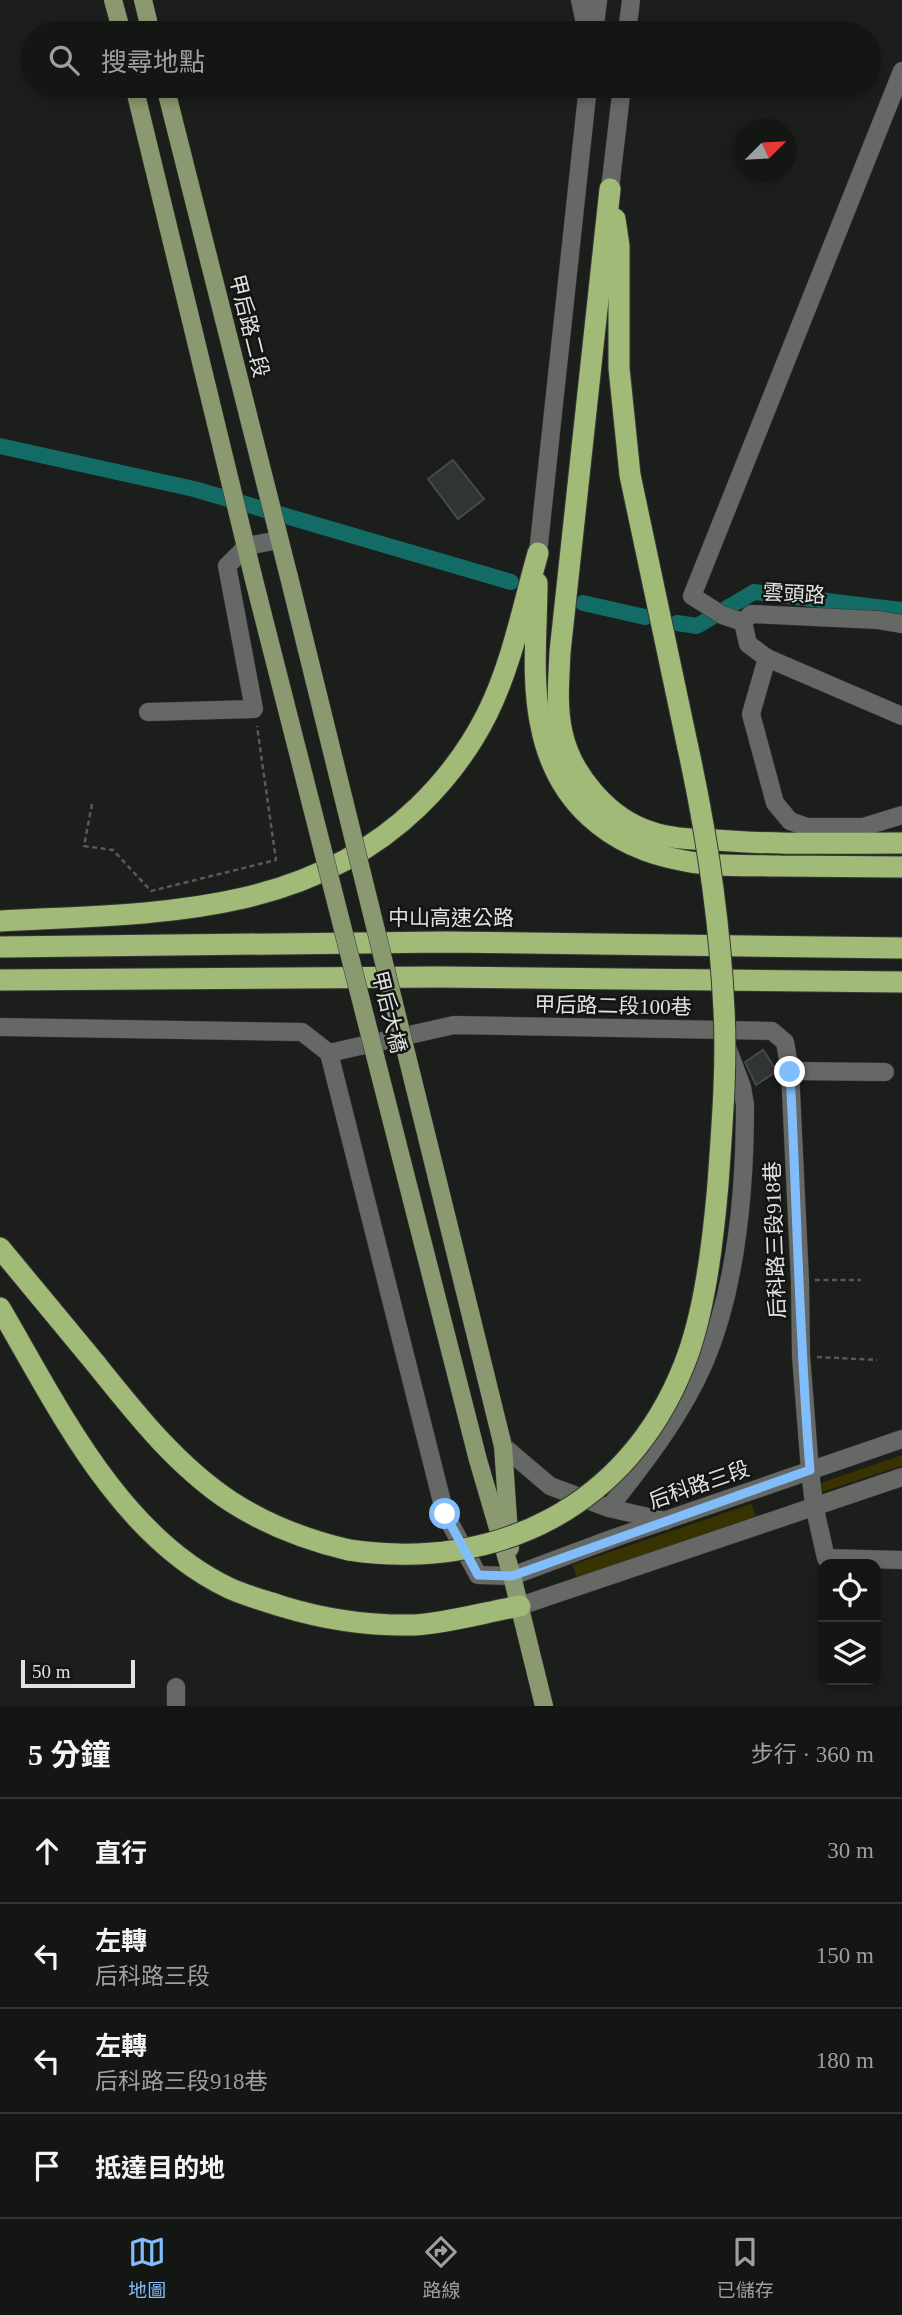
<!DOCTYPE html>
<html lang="zh-TW">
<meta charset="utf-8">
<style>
:root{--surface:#141614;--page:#1d1f1d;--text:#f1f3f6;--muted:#9d9fa0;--line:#333534;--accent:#80bdfa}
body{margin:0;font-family:"Times New Roman","Noto Sans TC",serif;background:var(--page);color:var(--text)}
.controls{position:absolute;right:21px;bottom:21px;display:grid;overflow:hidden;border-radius:14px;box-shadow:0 4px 10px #0003}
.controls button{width:63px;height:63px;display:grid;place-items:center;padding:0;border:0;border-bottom:2px solid var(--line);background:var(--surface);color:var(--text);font:35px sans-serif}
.compass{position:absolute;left:734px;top:119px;width:63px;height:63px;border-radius:50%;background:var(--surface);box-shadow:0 4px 10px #0003;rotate:66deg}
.scale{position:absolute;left:21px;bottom:18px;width:114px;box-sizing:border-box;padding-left:7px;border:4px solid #e0e2e0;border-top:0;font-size:19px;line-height:24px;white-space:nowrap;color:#e0e2e0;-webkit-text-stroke:5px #121512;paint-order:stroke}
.stop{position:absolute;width:21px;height:21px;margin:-16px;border:5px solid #80bdfa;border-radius:50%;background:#fff}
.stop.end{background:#80bdfa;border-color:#fff;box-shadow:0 2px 7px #0008}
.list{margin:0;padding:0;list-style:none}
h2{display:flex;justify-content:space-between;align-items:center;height:91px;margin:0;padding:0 28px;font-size:30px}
h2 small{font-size:23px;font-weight:400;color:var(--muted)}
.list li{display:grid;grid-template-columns:46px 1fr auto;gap:21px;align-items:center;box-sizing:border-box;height:105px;padding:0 28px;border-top:2px solid var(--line)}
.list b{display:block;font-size:26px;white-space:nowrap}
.list p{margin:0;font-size:23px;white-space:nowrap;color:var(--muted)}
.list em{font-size:23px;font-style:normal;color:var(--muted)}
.icon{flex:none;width:38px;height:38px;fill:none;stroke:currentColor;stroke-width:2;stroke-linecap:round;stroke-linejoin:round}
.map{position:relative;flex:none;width:902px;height:1706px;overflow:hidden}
.search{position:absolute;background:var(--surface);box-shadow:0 4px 10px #0003;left:21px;right:21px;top:21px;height:77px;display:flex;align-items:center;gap:18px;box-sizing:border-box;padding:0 24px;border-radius:38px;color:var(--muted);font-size:26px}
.sheet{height:511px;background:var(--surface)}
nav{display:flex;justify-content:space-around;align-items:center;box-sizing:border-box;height:98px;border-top:2px solid var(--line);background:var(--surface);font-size:19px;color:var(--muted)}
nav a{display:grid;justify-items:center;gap:4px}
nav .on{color:var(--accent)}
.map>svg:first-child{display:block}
</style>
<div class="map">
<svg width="902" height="1706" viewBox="0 0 902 1706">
<rect width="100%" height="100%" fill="#1b1e1b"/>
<g fill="#383300">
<path d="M902 1455V1466L822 1492 821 1483Z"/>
<path d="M751 1504 756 1516 577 1578 572 1565Z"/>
</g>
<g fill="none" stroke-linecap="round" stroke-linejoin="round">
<g stroke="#126b64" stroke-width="16">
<path d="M0 446 194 489 511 582"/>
<path d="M583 603 645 617"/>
<path d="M677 623 697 626 754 592 902 610"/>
</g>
</g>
<g fill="#303432" stroke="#464a48" stroke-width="2">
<path d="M453 460 484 499 458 519 428 479Z"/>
<path d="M763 1050 777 1071 756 1085 745 1062Z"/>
</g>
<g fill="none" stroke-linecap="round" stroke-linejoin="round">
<g stroke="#363836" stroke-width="19">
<g id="minor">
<path d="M580 0 587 33"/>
<path d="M594 33 598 0"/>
<path d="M627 33 631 0"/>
<path d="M610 189 622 86"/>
<path d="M538 553 588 86"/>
<path d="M743 622 722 615 692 596 902 71"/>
<path d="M743 622 748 644 767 658 751 714 775 803 790 821 807 827H863L902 815"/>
<path d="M743 622 751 614 878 620 902 624"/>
<path d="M767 658 902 716"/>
<path d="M148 712 254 709 227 566 247 546 279 540"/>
<path d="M0 1027 302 1032 329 1053 454 1025 772 1031 785 1042 790 1071 800 1281 801 1356 810 1470 814 1505 826 1558 902 1560"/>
<path d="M329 1053 445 1514 478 1575 512 1576 614 1538 902 1439"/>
<path d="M790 1071 885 1072"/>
<path d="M503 1446 550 1486 609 1508 665 1521"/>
<path d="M609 1508C645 1462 682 1415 705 1361 737 1285 745 1187 745 1105L742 1087 727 1047"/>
<path d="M520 1606 902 1477"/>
<path d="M176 1687V1706"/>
</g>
</g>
<g stroke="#363836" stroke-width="19">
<g id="major">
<path d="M113 0 122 33"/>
<path d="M143 0 151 33"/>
<path d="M134 86 253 576"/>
<path d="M165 86 289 577"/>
<path d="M503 1446 510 1548"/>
<path d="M478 1460 512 1576 544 1706"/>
</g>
</g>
<g stroke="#363836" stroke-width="23">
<g id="highway">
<path d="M610 189 560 652C559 678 556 706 562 732 571 775 609 819 651 832 671 839 694 839 715 840 777 845 840 843 902 843"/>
<path d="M615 219 619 246V368L630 475 688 748"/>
<path d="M537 583C537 629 531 680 541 726 556 802 609 848 685 861 715 867 749 865 780 866 821 866 861 867 902 867"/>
<path d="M0 921C149 913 303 918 418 807 447 779 469 750 487 714 512 664 523 606 538 553"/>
<path d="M0 947 445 942 902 948"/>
<path d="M0 980 440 977 902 982"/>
<path d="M0 1248C32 1287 64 1325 96 1364 136 1414 177 1466 230 1501 267 1525 306 1540 349 1550"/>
<path d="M0 1308C58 1407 119 1536 229 1588 246 1596 266 1601 284 1607 327 1620 370 1626 415 1625 448 1623 486 1612 520 1606"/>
</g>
</g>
<g stroke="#585a58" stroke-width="2.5" stroke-dasharray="5 3.5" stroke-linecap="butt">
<path d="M92 804 84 846 113 850 151 891 276 860 257 726"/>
<path d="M815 1280H861"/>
<path d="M817 1357 877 1360"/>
</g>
<use href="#minor" stroke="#656865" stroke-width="18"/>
<use href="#major" stroke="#8a9970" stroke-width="18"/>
<use href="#highway" stroke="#a2ba78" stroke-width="21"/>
<g stroke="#363836" stroke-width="19" stroke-linecap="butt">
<g id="major-bridge">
<path d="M253 576 478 1460"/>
<path d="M289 577 503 1446"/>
</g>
</g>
<g stroke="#363836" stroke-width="23" stroke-linecap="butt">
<path id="highway-bridge" d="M349 1550C496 1572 628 1507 684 1365 705 1313 713 1240 718 1184 722 1126 727 1067 724 1010 720 921 707 835 688 748"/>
</g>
<use href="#major-bridge" stroke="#8a9970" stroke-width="18"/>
<use href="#highway-bridge" stroke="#a2ba78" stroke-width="21"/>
</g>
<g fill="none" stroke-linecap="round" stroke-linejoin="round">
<path stroke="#80bdfa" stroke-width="9" d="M445 1514 478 1575 512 1576 810 1470C799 1338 797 1204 790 1072"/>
</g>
<g text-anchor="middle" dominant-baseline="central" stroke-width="5" stroke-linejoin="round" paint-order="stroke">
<g font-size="21" fill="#e0e2e0" stroke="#121512">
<text transform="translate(249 326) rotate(76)">甲后路二段</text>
<text transform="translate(794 594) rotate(3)">雲頭路</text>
<text x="451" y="918">中山高速公路</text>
<text transform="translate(613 1006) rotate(1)">甲后路二段100巷</text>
<text transform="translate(389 1012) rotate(76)">甲后大橋</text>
<text transform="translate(775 1240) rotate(-92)">后科路三段918巷</text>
<text transform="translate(699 1485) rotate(-19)">后科路三段</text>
</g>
</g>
</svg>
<div class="controls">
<button><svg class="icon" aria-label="locate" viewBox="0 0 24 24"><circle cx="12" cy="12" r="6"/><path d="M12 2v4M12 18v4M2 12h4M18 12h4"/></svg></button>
<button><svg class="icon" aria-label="layers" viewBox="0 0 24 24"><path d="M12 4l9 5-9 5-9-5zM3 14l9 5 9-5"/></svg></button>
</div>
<svg class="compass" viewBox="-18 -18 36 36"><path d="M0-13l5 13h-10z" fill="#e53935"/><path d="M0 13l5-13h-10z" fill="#9d9fa0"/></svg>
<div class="scale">50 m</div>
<div class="stop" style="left:445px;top:1514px"></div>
<div class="stop end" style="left:790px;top:1072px"></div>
<div class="search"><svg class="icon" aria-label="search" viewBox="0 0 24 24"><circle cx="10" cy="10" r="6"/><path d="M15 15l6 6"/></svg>搜尋地點</div>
</div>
<section class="sheet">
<h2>5 分鐘<small>步行 · 360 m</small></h2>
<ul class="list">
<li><svg class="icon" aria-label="ahead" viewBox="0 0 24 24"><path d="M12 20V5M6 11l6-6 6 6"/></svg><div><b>直行</b></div><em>30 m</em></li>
<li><svg class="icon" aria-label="left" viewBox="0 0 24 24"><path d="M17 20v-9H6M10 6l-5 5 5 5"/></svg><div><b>左轉</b><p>后科路三段</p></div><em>150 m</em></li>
<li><svg class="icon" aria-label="left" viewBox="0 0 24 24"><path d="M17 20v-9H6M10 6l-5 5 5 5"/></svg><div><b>左轉</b><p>后科路三段918巷</p></div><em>180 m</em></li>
<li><svg class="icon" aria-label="arrive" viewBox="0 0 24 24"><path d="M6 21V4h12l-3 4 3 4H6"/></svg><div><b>抵達目的地</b></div></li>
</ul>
</section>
<nav>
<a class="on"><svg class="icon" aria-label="map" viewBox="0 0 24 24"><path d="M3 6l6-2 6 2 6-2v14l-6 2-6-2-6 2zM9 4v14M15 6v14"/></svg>地圖</a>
<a><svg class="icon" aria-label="directions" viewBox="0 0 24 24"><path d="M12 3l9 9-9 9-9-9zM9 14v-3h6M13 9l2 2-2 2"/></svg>路線</a>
<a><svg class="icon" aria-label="saved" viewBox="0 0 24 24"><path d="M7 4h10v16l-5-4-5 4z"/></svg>已儲存</a>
</nav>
